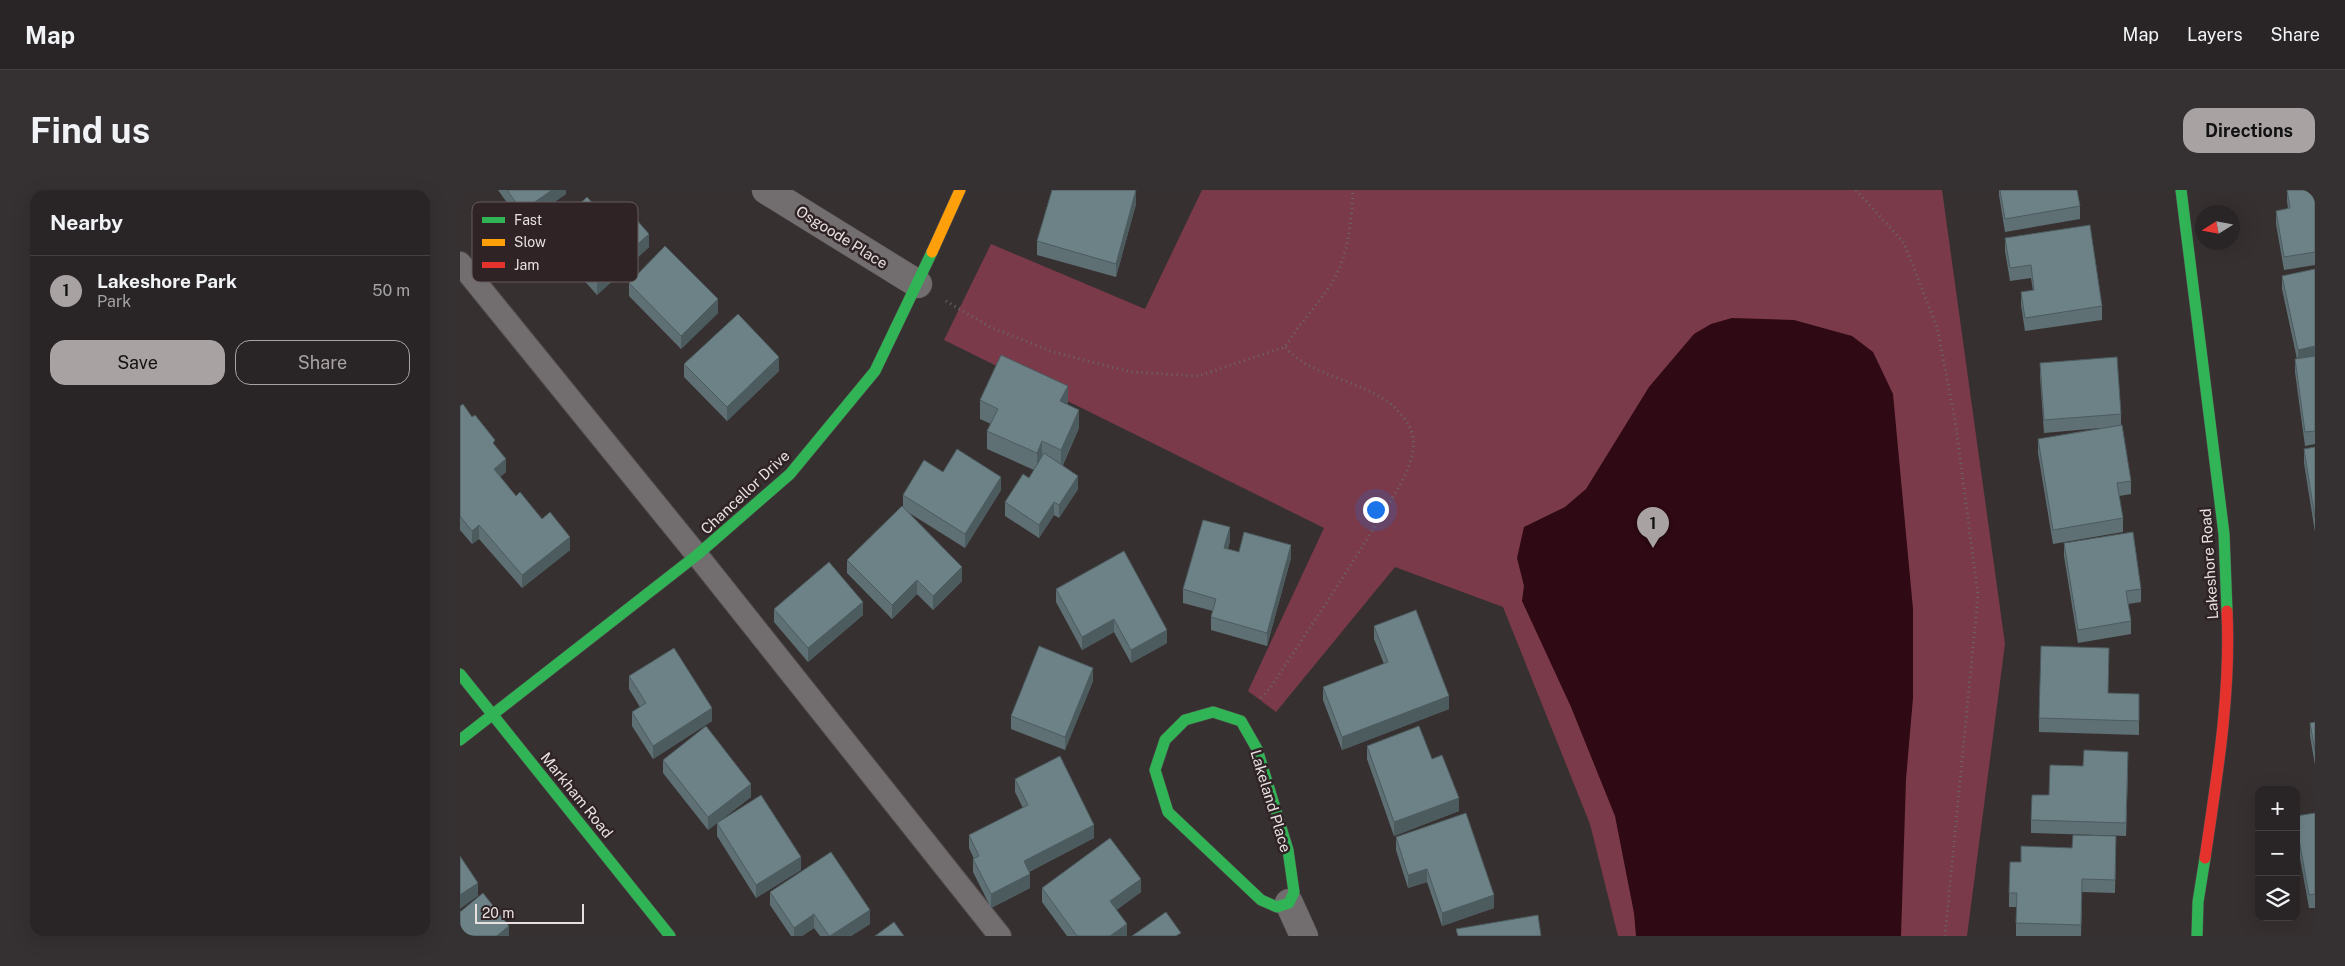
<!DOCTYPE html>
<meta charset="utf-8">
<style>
:root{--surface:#292425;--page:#353032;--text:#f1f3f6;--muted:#a5a4a7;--line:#454142;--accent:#a9a2a3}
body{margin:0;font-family:"Public Sans",sans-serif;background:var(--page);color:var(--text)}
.controls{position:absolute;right:15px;bottom:15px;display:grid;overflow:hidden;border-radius:10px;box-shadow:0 5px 20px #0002}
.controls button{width:45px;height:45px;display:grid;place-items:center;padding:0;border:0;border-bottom:1px solid var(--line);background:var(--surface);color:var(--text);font:25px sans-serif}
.compass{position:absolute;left:1735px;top:15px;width:45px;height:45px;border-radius:50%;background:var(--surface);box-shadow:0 5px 20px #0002;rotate:259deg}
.scale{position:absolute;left:15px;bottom:12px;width:109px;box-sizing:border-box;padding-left:5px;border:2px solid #e7dfe0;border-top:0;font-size:14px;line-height:18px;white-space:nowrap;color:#e7dfe0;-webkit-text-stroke:4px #2f2325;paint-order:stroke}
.you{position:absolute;left:915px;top:319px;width:18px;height:18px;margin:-12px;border:4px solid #fff;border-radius:50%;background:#1a73e8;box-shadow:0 0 0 8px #1a73e833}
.badge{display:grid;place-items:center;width:32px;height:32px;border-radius:50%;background:var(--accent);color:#111;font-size:16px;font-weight:700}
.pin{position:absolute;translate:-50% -41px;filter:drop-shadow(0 1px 2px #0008)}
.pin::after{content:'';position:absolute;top:26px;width:18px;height:15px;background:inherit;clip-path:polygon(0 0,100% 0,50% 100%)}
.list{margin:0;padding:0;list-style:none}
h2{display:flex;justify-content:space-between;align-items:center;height:65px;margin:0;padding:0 20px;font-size:21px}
h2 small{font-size:16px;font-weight:400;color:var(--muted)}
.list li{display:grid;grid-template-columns:32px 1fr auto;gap:15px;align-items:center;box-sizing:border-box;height:70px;padding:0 20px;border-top:1px solid var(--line)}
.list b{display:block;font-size:19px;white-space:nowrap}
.list p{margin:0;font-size:16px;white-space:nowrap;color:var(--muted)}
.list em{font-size:16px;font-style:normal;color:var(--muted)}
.actions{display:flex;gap:10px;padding:15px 20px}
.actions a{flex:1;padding:11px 0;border:1px solid var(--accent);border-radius:15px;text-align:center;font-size:18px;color:var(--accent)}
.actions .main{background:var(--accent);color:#111}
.icon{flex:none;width:28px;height:28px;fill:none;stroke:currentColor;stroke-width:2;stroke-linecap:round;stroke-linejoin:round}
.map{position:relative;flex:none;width:1855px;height:746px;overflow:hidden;border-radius:15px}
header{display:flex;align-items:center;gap:30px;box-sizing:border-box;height:70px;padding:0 25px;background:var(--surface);border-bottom:1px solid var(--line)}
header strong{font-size:24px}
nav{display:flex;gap:28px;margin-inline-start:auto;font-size:18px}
.intro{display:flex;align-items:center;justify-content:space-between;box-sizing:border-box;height:120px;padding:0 30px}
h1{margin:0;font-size:35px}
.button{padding:12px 22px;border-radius:15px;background:var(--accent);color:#111;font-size:18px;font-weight:700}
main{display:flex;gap:30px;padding:0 30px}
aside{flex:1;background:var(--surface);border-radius:15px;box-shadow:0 5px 20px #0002}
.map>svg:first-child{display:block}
</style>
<header>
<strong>Map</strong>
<nav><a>Map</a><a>Layers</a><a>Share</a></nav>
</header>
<div class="intro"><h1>Find us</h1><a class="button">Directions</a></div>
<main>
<aside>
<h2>Nearby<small></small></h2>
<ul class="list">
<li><span class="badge">1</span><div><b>Lakeshore Park</b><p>Park</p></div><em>50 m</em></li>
</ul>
<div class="actions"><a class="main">Save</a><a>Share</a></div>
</aside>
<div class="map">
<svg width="1855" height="746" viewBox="0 0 1855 746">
<rect width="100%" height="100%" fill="#373031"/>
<path fill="#7a3a49" d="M742 0H1482L1545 454 1507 746H1158L1130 634 1043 417 935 377 816 522 788 501 864 338 484 150 531 54 685 119Z"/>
<path fill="#2f0914" d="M1272 128 1334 130 1392 146 1413 162 1433 204 1453 419V508L1446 589 1441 746H1176L1174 723 1155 626 1111 517 1062 411 1064 396 1057 368 1064 337 1105 317 1126 299 1189 197 1234 144 1251 134Z"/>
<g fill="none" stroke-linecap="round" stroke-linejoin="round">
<g stroke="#524c4d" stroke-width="24">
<path id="lane" d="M0 73 237 365 540 746"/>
</g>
<g stroke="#524c4d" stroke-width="29">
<g id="street">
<path d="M306 0 458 94"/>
<path d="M829 713 844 746"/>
</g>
</g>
<g stroke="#524c4d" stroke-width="12">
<g id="fast">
<path d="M1721 0 1764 344 1767 421"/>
<path d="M0 484 210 746"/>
<path d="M753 522 781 531 797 559 828 660 834 702 829 713 817 717 801 710 708 622 695 580 705 550 725 530Z"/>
<path d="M0 550 237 365 330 284 415 181 472 62"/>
<path d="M1737 746 1738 712 1745 668"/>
</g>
</g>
<g stroke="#524c4d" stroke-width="12">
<path id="slow" d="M472 62 500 0"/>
</g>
<g stroke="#524c4d" stroke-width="12">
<path id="jam" d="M1745 668C1757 586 1771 504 1767 421"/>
</g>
<g stroke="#6c6767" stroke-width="3" stroke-dasharray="1 4" stroke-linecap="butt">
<path d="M1396 0 1444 53 1477 137 1495 230 1518 405 1485 746"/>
<path d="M486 111 530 137 593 162 671 182 739 186 825 157C839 134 857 116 871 94 889 66 891 32 893 0"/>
<path d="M801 508 811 497C847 442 884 387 918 331 930 311 950 284 953 260 956 242 946 228 934 217 904 190 850 187 825 157"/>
</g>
<use href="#lane" stroke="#726d6e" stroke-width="22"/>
<use href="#street" stroke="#726d6e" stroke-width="28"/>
<use href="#fast" stroke="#30b455" stroke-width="11"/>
<use href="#slow" stroke="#ff9f0a" stroke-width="11"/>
<use href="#jam" stroke="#e5322d" stroke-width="11"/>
</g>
<g fill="#5e7074">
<path d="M38 0H106V4L62 34Z"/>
<path d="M1539 0H1617L1620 16V29L1545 42 1539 5Z"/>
<path d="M1827 0H1855V75L1824 80 1816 34V21L1828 19 1827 11Z"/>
<path d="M676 14 656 87 577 65V51Z"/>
<path d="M145 27 189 57 137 105 91 53V40Z"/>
<path d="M1545 48 1642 116V130L1565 141 1561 115V102L1573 101 1571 88 1550 91 1545 61Z"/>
<path d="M1855 79V254L1845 256 1835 182V169H1837L1822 99V86Z"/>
<path d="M169 93 258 123 221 159 169 106Z"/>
<path d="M1580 173 1661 224V235L1671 291V304L1659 306 1663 328V342L1593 354 1578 263V249L1641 238 1584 243 1580 187Z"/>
<path d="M224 174 319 181 267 231 224 187Z"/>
<path d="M520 210 608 215 619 238 603 275 618 299 599 328 594 325 579 348 545 326V312L569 288 574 280 527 259V241L531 234 520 229Z"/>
<path d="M0 216 35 256 46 282 40 287 56 306 82 329 110 360 62 398 19 349 12 354 0 340Z"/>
<path d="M1855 257V342L1844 273V259Z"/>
<path d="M483 282 541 300 505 358 446 321 502 391 473 420 457 404 432 429 387 383V370L443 317V305Z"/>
<path d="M770 351 768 359 779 362 831 368 807 456 751 440V427L753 421 723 413V399Z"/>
<path d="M1604 353 1681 399V412L1668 414 1671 431V444L1618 453 1604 366Z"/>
<path d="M596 399 707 453 671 473 654 442 622 460 596 412Z"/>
<path d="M314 419 403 425 348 472 314 432Z"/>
<path d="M914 436 989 519 882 560 863 510V497L924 474 914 449Z"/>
<path d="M169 486 252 531 193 569 172 536V522L180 517 169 499Z"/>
<path d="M633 491 605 560 551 539V526Z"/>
<path d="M1648 503 1679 517V545L1579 542V528Z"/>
<path d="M1855 532V575L1850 546V533Z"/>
<path d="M907 556 972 569 999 621 934 646 907 569Z"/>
<path d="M203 570 291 607 248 640 203 583Z"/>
<path d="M1668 575 1666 646 1571 643V630L1589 605 1623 576Z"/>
<path d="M555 589 634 648 569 682 570 698 531 718 513 682V669H514L509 658V645L563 618 555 602Z"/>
<path d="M1855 623V718H1849L1836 646V626Z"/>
<path d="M257 633 341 680 296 708 257 646Z"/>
<path d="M936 647 1034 718 982 736 967 692 948 698 936 660Z"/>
<path d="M1656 660 1655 703 1622 702 1621 746H1556V717H1549V703L1561 672Z"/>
<path d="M582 698 681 702 656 720 667 746H607L582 712Z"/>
<path d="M310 702 410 734 391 746H360L354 738 342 746H331L310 715Z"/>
</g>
<g fill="#4c5b5e">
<path d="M92 0H106V4L62 34V21Z"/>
<path d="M676 0V14L656 87V74Z"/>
<path d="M189 44V57L137 105V91Z"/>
<path d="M258 109V123L221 159V146Z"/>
<path d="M1855 156V169L1838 173V160Z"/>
<path d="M319 167V181L267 231V217Z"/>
<path d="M608 196V214L600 211Z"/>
<path d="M619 220V238L601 278V260Z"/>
<path d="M582 251V269L577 282V263Z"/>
<path d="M46 269V282L34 292V279Z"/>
<path d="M618 286V299L599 328V315Z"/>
<path d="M541 287V300L505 358V344Z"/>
<path d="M594 312V325L579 348V335Z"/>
<path d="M19 335V349L12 354V341Z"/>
<path d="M770 337V351L764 372V358Z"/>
<path d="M110 347V360L62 398V385Z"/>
<path d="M831 355V368L807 456V443Z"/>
<path d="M502 377V391L473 420V406Z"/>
<path d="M457 390V404L432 429V415Z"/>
<path d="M403 412V425L348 472V458Z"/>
<path d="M654 429V442L622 460V447Z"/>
<path d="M707 440V453L671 473V460Z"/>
<path d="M633 478V491L605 560V547Z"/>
<path d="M989 506V519L882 560V547Z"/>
<path d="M252 518V531L193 569V556Z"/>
<path d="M1668 562V575L1666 646V633Z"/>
<path d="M291 594V607L248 640V627Z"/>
<path d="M999 608V621L934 646V632Z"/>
<path d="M634 635V648L564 684V671Z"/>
<path d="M341 667V680L296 708V695Z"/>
<path d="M967 679V692L948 698V685Z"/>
<path d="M570 684V698L531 718V704Z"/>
<path d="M681 689V702L650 725V711Z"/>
<path d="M18 693V706L0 719V705Z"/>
<path d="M1034 705V718L982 736V723Z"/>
<path d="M410 720V734L391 746H370Z"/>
<path d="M354 724V738L342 746H334V738Z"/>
<path d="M667 734V746H650Z"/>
<path d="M49 736V746H37Z"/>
</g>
<g fill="#6d8287" stroke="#4c5b5e">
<path d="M47 0H92L62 21Z"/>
<path d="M592 0H676L656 74 577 51Z"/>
<path d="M1540 0H1617L1620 16 1545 29Z"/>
<path d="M1827 0H1855V62L1824 67 1816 21 1830 18Z"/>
<path d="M127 7 145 27 161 12 189 44 137 91 91 40Z"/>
<path d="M1630 35 1642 116 1565 128 1561 102 1574 100 1571 75 1550 78 1545 48Z"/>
<path d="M205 56 258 109 221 146 169 93Z"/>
<path d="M1855 79V156L1838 160 1822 86Z"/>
<path d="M278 124 319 167 267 217 224 174Z"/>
<path d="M541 165 608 196 600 211 619 220 601 260 582 251 577 263 527 241 538 219 520 210Z"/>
<path d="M1855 166V241L1845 242 1835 169Z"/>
<path d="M1657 167 1661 224 1584 230 1580 173Z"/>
<path d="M3 214 12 227 15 225 35 250 33 253 46 269 34 279 56 306 60 302 82 329 90 322 110 347 62 385 19 335 12 341 0 326V216Z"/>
<path d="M1662 235 1671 291 1657 293 1663 328 1593 340 1578 249Z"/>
<path d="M1855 257V328L1844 259Z"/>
<path d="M497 259 541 287 505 344 443 305 464 270 483 282Z"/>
<path d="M584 263 618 286 599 315 594 312 579 335 545 312 563 284 569 288Z"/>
<path d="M442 316 502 377 473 406 457 390 432 415 387 370Z"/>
<path d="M743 330 770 337 764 358 779 362 784 342 831 355 807 443 751 427 756 409 723 399Z"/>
<path d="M1673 342 1681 399 1666 401 1671 431 1618 440 1604 353Z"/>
<path d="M664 361 707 440 671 460 654 429 622 447 596 399Z"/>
<path d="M369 372 403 412 348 458 314 419Z"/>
<path d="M956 420 989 506 882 547 863 497 928 472 914 436Z"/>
<path d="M579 456 633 478 605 547 551 526Z"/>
<path d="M1581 456 1649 458 1648 503 1679 504V531L1579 528Z"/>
<path d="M214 458 252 518 193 556 172 522 186 513 169 486Z"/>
<path d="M1855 532V561L1850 533Z"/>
<path d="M246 536 291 594 248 627 203 570Z"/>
<path d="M959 536 972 569 982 565 999 608 934 632 907 556Z"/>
<path d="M1624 560 1668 562 1666 633 1571 630 1572 605H1589L1590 575 1623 576Z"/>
<path d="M600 566 634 635 564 671 570 684 531 704 513 669 519 666 509 645 568 615 555 589Z"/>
<path d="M301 605 341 667 296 695 257 633Z"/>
<path d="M1006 623 1034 705 982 723 967 679 948 685 936 647Z"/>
<path d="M1855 623V704L1849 705 1836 633V626Z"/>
<path d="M1613 645 1656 646 1655 690 1622 689 1621 735 1556 733 1557 703H1549L1550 672H1561V656L1612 658Z"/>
<path d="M650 648 681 689 650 711 667 734 650 746H617L582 698Z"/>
<path d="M371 662 410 720 370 746H369L354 724 334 738 310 702Z"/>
<path d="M0 666 18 693 0 705Z"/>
<path d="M23 703 49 736 37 746H0V722Z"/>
<path d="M706 722 721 743 716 746H672Z"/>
<path d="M1078 725 1081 746H998L996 739Z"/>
<path d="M434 732 444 746H415Z"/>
</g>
<g text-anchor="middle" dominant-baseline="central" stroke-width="5" stroke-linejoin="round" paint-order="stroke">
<g font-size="15" fill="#e7dfe0" stroke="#2f2325">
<text transform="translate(382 47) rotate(32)">Osgoode Place</text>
<text transform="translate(285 302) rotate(-43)">Chancellor Drive</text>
<text transform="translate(1749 374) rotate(-94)">Lakeshore Road</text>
<text transform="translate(117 605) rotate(51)">Markham Road</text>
<text transform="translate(811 611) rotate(73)">Lakeland Place</text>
</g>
</g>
<rect x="12" y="12" width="166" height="80" rx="8" fill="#2f2325" stroke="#665b5d" stroke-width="1"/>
<rect x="22" y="27" width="23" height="6" fill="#30b455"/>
<rect x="22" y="49" width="23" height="7" fill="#ff9f0a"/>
<rect x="22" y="72" width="23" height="6" fill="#e5322d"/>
<g font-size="14" fill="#e7dfe0">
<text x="54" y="35">Fast</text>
<text x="54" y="57">Slow</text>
<text x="54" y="80">Jam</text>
</g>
</svg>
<div class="controls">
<button>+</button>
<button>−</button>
<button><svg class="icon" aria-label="layers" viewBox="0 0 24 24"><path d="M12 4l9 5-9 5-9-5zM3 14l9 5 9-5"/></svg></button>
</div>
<svg class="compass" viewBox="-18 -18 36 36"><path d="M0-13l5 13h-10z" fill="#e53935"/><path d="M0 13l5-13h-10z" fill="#a5a4a7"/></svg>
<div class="scale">20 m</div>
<div class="you"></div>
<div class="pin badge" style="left:1193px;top:358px">1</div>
</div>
</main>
